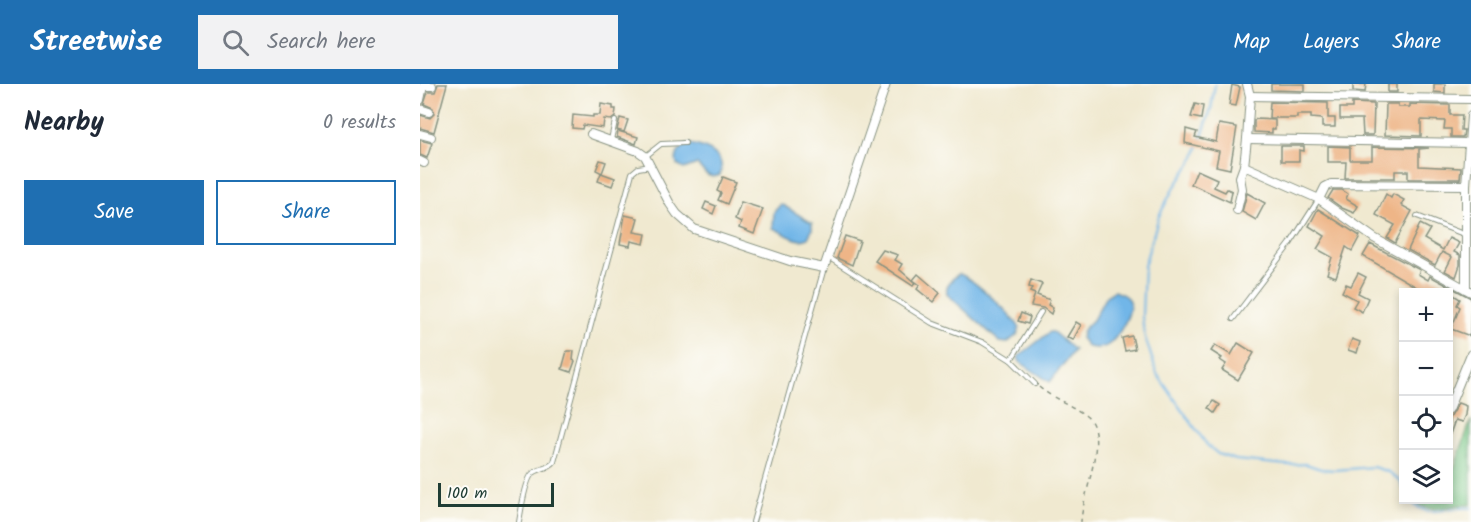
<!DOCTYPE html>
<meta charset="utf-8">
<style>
:root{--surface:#fff;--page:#f2f2f3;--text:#1f2937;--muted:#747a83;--line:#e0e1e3;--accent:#1f6fb2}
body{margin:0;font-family:Kalam,sans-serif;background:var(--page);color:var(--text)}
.controls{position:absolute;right:18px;bottom:18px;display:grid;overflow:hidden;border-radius:0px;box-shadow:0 3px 9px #0003}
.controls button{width:54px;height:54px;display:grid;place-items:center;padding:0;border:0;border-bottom:2px solid var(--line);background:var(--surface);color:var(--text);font:30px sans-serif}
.scale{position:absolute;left:18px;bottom:15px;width:116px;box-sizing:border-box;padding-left:6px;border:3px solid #1f3d34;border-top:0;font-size:16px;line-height:21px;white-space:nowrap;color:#1f3d34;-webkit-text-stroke:4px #fdfcf7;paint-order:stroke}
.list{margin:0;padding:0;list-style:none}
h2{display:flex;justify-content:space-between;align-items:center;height:78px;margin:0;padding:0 24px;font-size:26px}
h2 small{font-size:20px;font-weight:400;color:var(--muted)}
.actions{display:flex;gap:12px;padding:18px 24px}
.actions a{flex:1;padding:14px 0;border:2px solid var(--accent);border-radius:0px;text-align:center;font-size:21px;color:var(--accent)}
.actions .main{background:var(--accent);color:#fff}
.icon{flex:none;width:33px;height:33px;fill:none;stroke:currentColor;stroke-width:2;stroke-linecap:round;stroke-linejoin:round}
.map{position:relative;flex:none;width:1051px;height:438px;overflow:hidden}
header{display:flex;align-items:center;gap:36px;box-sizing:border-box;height:84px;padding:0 30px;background:var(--accent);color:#fff}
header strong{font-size:28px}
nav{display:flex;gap:33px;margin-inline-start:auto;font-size:21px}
.search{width:420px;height:54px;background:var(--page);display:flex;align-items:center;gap:15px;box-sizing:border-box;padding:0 21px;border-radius:0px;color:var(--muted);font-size:22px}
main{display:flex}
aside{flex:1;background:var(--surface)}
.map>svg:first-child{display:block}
</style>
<header>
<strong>Streetwise</strong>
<div class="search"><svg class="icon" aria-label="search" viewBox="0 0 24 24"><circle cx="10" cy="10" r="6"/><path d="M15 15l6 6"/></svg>Search here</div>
<nav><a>Map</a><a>Layers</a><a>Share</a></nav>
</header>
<main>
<aside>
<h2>Nearby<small>0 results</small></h2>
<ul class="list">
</ul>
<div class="actions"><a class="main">Save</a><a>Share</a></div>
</aside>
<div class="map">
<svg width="1051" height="438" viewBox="0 0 1051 438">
<rect width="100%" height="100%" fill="#fdfcf7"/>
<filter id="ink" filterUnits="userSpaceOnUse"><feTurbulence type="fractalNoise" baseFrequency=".0167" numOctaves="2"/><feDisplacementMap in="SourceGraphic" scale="12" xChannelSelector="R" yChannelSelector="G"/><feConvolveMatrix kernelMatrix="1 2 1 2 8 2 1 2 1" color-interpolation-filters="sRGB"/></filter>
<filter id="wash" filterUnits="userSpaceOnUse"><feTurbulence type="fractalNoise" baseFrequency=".008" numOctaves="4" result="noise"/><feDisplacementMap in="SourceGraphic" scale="24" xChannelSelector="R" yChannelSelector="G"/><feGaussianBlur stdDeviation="1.35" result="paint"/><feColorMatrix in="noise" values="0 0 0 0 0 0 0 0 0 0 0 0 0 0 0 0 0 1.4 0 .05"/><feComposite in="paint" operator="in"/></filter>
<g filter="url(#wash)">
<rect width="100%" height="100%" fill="#f0e9d0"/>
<path fill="#78c787" stroke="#4c825e" stroke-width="1.5" d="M1051 336V421C1030 419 1011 433 993 416H1028L1029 398Z"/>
<g fill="#71b6e8" stroke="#487a8e" stroke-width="1.5">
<path d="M270 60C286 63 307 71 300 91 288 96 284 88 277 80L264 85 257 81C254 70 261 63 270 60Z"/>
<path d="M361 120 392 139V145L388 154C376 160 364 148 353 144L354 128Z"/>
<path d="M539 190C552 193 592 231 599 243L597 251 587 259 580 258 527 210C525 202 532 194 539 190Z"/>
<path d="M694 207C698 209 704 210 707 214 717 224 697 255 688 261 682 265 675 264 668 263L661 254 663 246 673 236 686 212Z"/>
<path d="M630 248H633L654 266 630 298 600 278 598 273Z"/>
</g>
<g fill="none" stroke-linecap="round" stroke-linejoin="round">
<g stroke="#71b6e8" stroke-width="2">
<path d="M781 55 791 25 795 0"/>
<path d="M779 61 775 73 752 107 739 132 724 182 722 232 724 250 737 290 787 361 798 370 816 376 867 381 886 380 901 385 915 386 953 383 969 388 980 397 984 405"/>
<path d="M990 416C1007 437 1029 421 1051 424"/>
</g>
</g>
<g id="blocks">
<g fill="#eeb587">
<path d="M18 0H27L14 48 0 44V31L10 34 14 30 13 24 4 20 8 8H15Z"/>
<path d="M851 0H885V7L851 6Z"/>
<path d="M933 0H946L945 8 933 7Z"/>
<rect x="968" y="0" width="9" height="8"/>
<path d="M1014 0H1025V9L1014 8Z"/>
<path d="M812 1 820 3 816 22 809 21Z"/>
<path d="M850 18 908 19V34H915V43H902V35L891 34V31H877V34H849Z"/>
<path d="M932 19 954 20 953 51H943L942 35H920V24H932Z"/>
<path d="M181 20 193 22V25H196L195 33 191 36 184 35 183 44 163 41 162 45 152 44 153 31 173 33V31H180Z"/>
<path d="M775 20 783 22 781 35 771 33Z"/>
<path d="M966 20H978V23H990V20L1030 21V31H1042L1041 46H1044L1043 53H1031V45H1024L1025 37 1001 36V52L965 51Z"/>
<path d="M200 34 208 36 204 48 197 46Z"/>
<path d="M837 35 855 36V45H852V49L834 48V36Z"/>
<path d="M799 40 817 43 810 85 796 82 799 67 765 59 766 45 777 48 775 53 796 58Z"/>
<path d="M198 47 218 53 216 60 197 53Z"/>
<path d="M0 56 12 59 7 74 0 71Z"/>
<path d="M861 62H884V67L879 66V77H861Z"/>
<path d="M908 62 930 63V76H952V63L1009 64 999 65V82L1041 84 1040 95H988V87H975V94H925L926 78H908Z"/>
<path d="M180 76 186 78 182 89 176 86Z"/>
<path d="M777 86 797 95 794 103 805 108 807 105 812 107 810 118 771 100Z"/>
<path d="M181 89 195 94 192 102 178 97Z"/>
<path d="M303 93 316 98 307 120 298 116 301 109 297 107Z"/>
<path d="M913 106H922L928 110 926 115 938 122 934 129 922 124 908 114Z"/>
<path d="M827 109 845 119 836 136 822 128Z"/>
<path d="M966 110 971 114 973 110 984 116 981 121 992 127 975 159 967 154 975 141 956 131Z"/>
<path d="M286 118 296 122 293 130 283 125Z"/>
<path d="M321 118 343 125 334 150 319 144 321 138 315 135Z"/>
<path d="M898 125 940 152 932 167 926 163 916 193 907 190 912 173 897 165 905 152 889 142Z"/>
<path d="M205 131 218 134 214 148 226 150 224 160 211 157 210 162 200 160Z"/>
<path d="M1000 140 1010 145 1004 155 1023 166 1029 154 1039 159 1034 168 1040 171V181L1036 193 1025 187 1032 173 1022 168 1015 181 988 166Z"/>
<path d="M425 152 440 157 432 181 417 174Z"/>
<path d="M950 160 1000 186 998 190 1008 196 1010 192 1051 214 1050 252 1031 245 1040 223 1037 221 1040 215 1029 208H1005L943 172Z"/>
<path d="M463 166 478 171 475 176 482 180 479 185 495 199 493 202 455 177Z"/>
<path d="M938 189 946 193 938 209 948 214 942 228 933 223 937 216 922 208 926 200 931 202Z"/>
<path d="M498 190 520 209 513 218 497 205 500 201 493 196Z"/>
<path d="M611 196 622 200 617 211 630 216 628 221 633 224 631 230 623 224 611 222 615 210 610 208 612 204 609 203Z"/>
<path d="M601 229 610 233 608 240 598 237Z"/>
<path d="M656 238 661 241 653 256 647 253Z"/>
<path d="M712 252 715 265 705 267 702 254Z"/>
<path d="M932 255 940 258 937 269 928 266Z"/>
<path d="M818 259 834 269 818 296 802 286 806 280 800 276 802 274 791 267 795 261 811 271Z"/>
<path d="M147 267H154L153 276 155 277 151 288 142 285Z"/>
<path d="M794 317 800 321 795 329 789 324Z"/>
<path d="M1038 319 1046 322 1045 331 1042 338 1035 336 1029 353V334Z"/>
</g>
</g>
</g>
<g filter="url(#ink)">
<use href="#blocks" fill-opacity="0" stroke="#889382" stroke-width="1.5"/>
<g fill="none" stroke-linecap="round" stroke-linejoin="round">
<g stroke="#889382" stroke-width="6">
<g id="service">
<path d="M191 56 195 37"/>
<path d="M226 72 241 60 265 59"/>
<path d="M997 132 1046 151"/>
<path d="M408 173 512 239 562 258 591 276 615 300"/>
<path d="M813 235 870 160 899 115"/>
<path d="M591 276 621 228"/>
<path d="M99 438C101 427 105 397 112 390 119 384 128 385 134 378L212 89 218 84 231 82"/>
<path d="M333 438 404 184"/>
</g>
</g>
<g stroke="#889382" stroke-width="10">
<g id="minor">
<path d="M830 12 1051 15"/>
<path d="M0 16 3 2H12"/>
<path d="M0 25 9 28"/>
<path d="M0 50 11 53"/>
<path d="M171 50 218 67 225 72 250 120 257 130 274 145 370 177 404 184 466 0"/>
<path d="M827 55 1048 59"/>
<path d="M0 77 4 79"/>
<path d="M824 82 899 115 954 154 1051 208"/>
<path d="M899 115 905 103 911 100 1046 101"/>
<path d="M817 126 822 105 820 93 824 82 827 55 830 12 827 0"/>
<path d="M1046 205V101L1051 32"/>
<path d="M1028 326 1051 270"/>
</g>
</g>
<path stroke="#889382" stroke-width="1.5" stroke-dasharray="4.5 4.5" stroke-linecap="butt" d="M619 303C633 315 651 320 666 332 690 350 662 411 661 438"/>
<use href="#service" stroke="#fff" stroke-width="4"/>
<use href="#minor" stroke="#fff" stroke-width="8"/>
</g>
</g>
</svg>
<div class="controls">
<button>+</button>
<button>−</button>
<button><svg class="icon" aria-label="locate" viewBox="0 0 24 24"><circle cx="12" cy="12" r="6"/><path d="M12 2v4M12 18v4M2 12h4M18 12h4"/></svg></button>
<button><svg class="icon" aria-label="layers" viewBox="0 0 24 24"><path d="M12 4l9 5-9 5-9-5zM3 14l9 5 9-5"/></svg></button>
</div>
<div class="scale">100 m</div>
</div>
</main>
